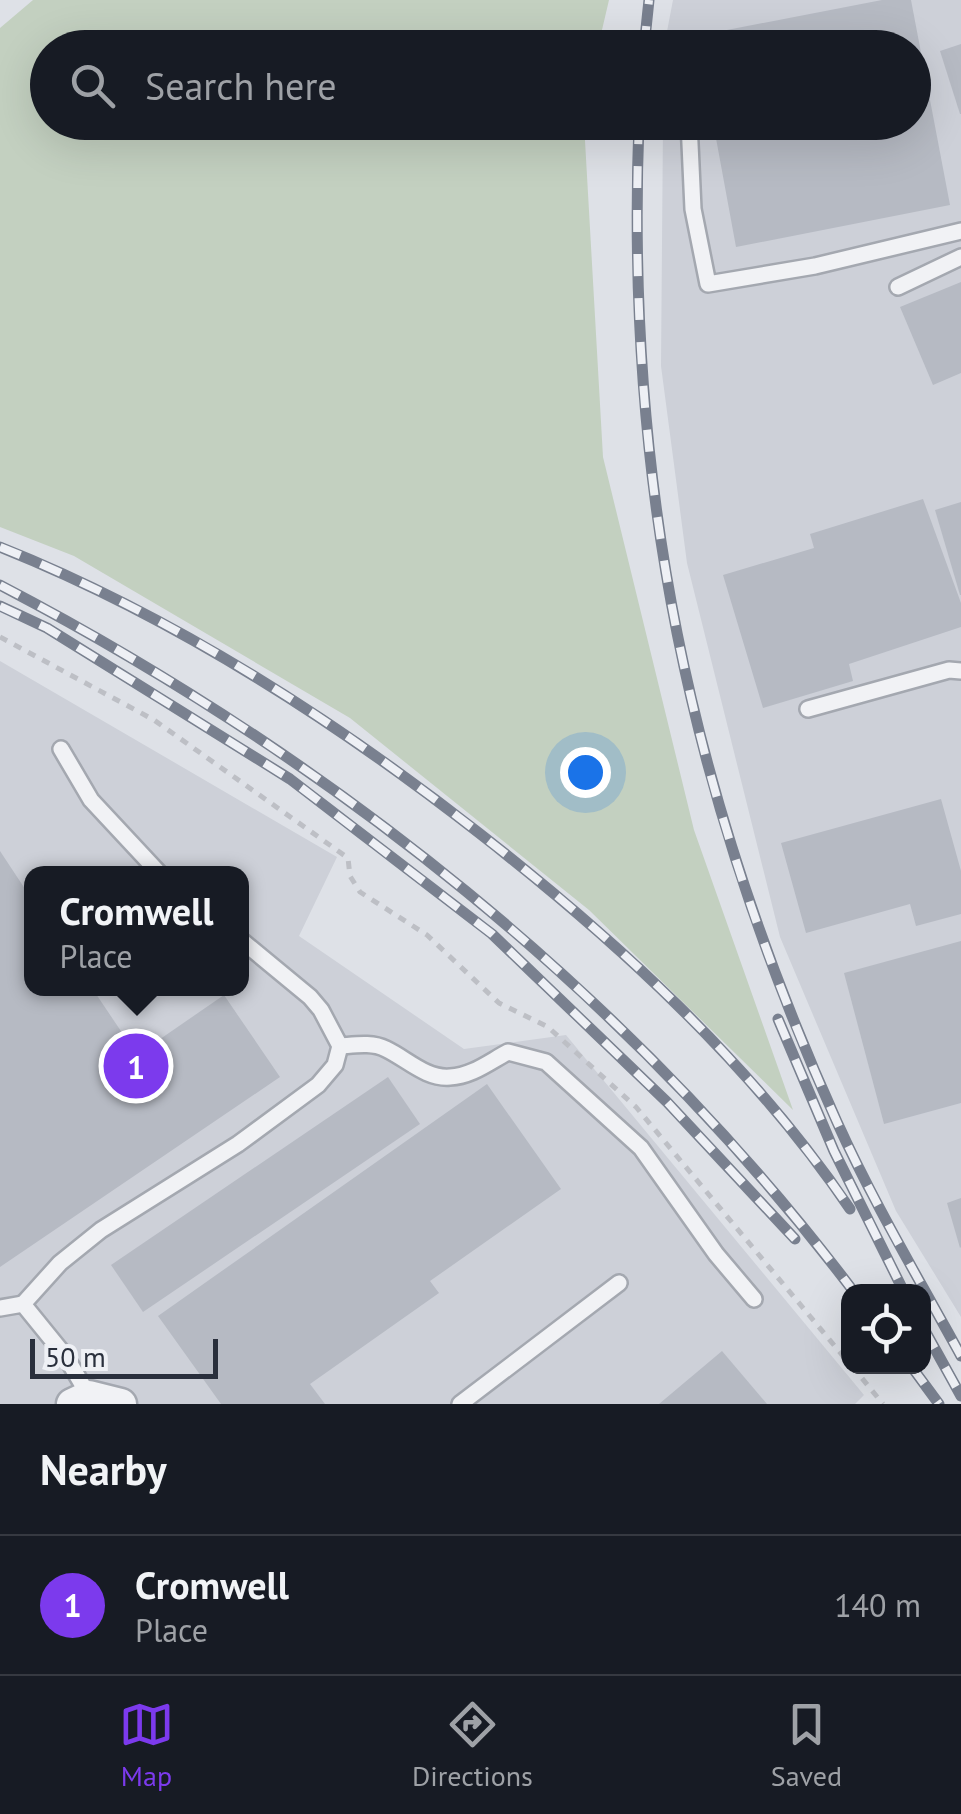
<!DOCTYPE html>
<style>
:root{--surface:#171b24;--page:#242831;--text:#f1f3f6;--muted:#9ea1a6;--line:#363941;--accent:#7c3aed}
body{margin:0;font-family:"PT Sans",sans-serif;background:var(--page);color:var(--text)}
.controls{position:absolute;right:30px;bottom:30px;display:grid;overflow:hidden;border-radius:20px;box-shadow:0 10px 40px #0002}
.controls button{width:90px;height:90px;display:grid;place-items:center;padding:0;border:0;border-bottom:2px solid var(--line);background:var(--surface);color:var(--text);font:50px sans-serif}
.scale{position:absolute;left:30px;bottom:25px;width:188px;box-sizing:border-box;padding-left:10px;border:5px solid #292f3c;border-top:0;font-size:28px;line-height:35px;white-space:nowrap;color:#292f3c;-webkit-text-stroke:8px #eef0f5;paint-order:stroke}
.you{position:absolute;left:585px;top:772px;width:35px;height:35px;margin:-25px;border:8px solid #fff;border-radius:50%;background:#1a73e8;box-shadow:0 0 0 15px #1a73e833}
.badge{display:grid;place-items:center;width:65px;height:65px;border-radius:50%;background:var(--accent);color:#fff;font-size:32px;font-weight:700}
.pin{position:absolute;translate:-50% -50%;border:5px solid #fff;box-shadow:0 2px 10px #0006}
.popup{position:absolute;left:24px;top:866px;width:225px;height:130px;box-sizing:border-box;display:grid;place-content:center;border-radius:20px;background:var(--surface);filter:drop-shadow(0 2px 8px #0005);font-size:32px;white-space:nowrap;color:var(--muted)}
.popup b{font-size:38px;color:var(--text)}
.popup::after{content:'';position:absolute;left:50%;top:100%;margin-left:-20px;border:20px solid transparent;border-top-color:var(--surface)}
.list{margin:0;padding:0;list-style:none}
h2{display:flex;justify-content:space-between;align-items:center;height:130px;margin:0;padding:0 40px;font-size:42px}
h2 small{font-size:32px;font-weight:400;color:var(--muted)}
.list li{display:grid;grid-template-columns:65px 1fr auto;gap:30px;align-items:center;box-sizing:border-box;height:140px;padding:0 40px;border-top:2px solid var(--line)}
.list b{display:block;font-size:38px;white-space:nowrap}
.list p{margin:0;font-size:32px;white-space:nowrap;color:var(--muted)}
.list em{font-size:32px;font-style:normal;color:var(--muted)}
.icon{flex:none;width:55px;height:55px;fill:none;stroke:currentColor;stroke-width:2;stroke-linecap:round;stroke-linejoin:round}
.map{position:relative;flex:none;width:961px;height:1404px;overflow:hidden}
.search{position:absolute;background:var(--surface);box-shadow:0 10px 40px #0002;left:30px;right:30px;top:30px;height:110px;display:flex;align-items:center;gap:25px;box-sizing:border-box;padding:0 35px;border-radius:55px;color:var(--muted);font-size:38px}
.sheet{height:270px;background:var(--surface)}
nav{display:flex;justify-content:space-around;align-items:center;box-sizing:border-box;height:140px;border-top:2px solid var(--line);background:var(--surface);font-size:28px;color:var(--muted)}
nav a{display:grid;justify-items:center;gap:5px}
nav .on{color:var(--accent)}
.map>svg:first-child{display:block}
</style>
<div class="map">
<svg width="961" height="1404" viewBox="0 0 961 1404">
<rect width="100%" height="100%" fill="#dee1e7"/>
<g fill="#cdd0d8" fill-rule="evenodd">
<path d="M673 0H961V1317L896 1211 780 937 687 563 661 366 663 123 914 122V48L664 47Z"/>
<path d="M0 661 337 857 299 936 464 1049 566 1035 864 1395 855 1404H0ZM31 874H241V988H31Z"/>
</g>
<path fill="#c3d0c0" d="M33 0H609L598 47 48 48V122L584 123 603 457 694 830 793 1110 589 910 350 718 74 556 0 527V28Z"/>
<g fill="#b6bac3">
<path d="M882 0H911L950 205 736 247 713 122H914V48H698L696 36Z"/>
<path d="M961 44V114H960L940 51Z"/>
<path d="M961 282V373L933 385 900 307Z"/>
<path d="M923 499 961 603V627L849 664 853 681 763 708 723 575 814 548 810 534Z"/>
<path d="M961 502V595H960L935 510Z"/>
<path d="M941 799 961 871V914L916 926 910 904 806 933 781 843Z"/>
<path d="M0 851 31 898V988H92L137 1055 224 995 280 1077 0 1267Z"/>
<path d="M961 941V1103L884 1124 844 973Z"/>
<path d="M388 1077 420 1124 143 1312 111 1265Z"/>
<path d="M487 1084 561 1189 430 1281 439 1293 310 1384 325 1404H221L158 1316Z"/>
<path d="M961 1198V1247L960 1248 947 1203Z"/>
<path d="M722 1351 767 1404H659Z"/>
</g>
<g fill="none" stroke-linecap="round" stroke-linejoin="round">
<g stroke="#a4a8b0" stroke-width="20">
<g id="service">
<path d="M689 122 693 209 708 284 815 266 961 231"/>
<path d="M898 287 961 257"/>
<path d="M808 709 949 670 961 671"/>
<path d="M61 749 91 800 160 874"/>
<path d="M340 1046C355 1045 372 1042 386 1049 407 1059 426 1079 450 1077 472 1076 489 1062 508 1052L546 1062 641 1148 716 1254 754 1299"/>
<path d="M23 1304 60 1263 101 1230 238 1144 318 1085 335 1065 340 1046 321 1010 310 997 241 940"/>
<path d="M0 1308 23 1304 66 1357 89 1396"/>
<path d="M460 1404 619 1283"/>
</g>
</g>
<g stroke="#a4a8b0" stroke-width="35">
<path id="minor" d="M72 1404 89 1396 121 1404"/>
</g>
<g stroke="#bdbfc5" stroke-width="5" stroke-dasharray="8 8" stroke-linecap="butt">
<path d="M0 637 154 720 348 858 350 876 360 892 427 935 499 1003 548 1027 636 1107 848 1362"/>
<path d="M852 1366 883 1404"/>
</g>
<use href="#service" stroke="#f1f2f5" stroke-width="15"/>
<use href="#minor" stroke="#f1f2f5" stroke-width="30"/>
<g stroke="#79808f" stroke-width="11">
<g id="rail">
<path d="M644 48 649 0"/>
<path d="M639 122C625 482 689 794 837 1122 873 1202 919 1279 961 1356"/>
<path d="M0 547C173 616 333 719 479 833 617 941 751 1063 850 1209"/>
<path d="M0 585C329 757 629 994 854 1292"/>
<path d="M0 606 47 628 290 779 492 934 667 1102 795 1239"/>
<path d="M778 1019 834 1151 904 1292"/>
<path d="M924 1329 961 1396"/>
<path d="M911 1366 939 1404"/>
</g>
</g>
<use href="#rail" stroke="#eef0f5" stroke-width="8" stroke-dasharray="22" stroke-linecap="butt"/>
</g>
</svg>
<div class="controls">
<button><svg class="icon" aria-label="locate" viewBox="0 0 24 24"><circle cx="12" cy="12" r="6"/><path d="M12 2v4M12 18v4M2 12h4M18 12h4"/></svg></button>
</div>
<div class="scale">50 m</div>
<div class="you"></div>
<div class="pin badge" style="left:136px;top:1066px">1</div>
<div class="popup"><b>Cromwell</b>Place</div>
<div class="search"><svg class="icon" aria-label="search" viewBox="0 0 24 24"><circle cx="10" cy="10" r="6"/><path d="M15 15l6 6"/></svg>Search here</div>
</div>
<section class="sheet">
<h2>Nearby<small></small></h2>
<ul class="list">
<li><span class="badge">1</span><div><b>Cromwell</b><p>Place</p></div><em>140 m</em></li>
</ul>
</section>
<nav>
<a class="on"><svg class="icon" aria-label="map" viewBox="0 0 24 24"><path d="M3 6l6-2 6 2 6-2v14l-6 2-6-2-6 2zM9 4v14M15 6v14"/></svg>Map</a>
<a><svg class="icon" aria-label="directions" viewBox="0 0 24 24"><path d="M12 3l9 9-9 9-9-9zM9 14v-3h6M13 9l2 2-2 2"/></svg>Directions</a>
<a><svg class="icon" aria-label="saved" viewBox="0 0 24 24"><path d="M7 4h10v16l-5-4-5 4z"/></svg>Saved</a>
</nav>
